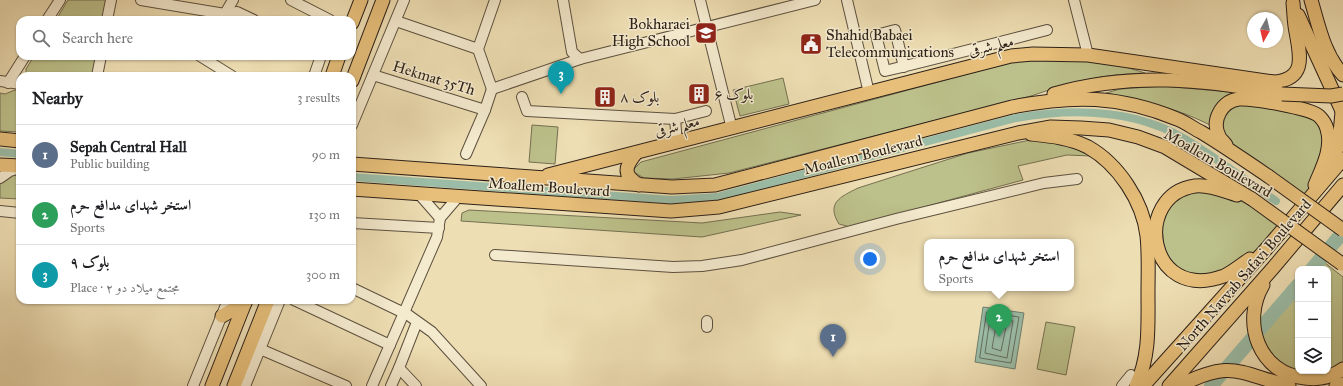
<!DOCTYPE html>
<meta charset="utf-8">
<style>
:root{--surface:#fff;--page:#f6f6f6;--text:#202124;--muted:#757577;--line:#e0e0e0;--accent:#7c3aed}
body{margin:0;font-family:"IM FELL Great Primer",Amiri,serif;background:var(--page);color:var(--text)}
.controls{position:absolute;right:12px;bottom:12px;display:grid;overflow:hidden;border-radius:8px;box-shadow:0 1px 3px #0004}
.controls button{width:36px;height:36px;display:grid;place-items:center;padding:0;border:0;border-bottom:1px solid var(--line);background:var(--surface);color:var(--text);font:20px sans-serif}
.compass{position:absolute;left:1247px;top:12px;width:36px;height:36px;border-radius:50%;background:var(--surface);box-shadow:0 1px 3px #0004;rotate:188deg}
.you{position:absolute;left:870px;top:259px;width:14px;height:14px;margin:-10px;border:3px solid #fff;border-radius:50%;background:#1a73e8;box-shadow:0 0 0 6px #1a73e833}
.badge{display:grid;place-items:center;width:26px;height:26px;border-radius:50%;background:var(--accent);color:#fff;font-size:13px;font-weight:700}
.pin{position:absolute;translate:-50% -33px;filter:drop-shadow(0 1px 2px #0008)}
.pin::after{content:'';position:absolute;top:21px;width:14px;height:12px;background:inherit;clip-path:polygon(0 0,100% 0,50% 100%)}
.popup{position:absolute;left:924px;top:239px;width:150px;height:52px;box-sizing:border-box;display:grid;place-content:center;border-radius:8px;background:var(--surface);filter:drop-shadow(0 1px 3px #0005);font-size:13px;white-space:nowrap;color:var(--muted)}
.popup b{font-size:15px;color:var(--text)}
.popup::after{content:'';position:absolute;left:50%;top:100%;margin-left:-8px;border:8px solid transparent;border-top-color:var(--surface)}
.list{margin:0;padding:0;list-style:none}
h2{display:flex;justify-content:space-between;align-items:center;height:52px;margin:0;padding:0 16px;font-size:17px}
h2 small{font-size:13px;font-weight:400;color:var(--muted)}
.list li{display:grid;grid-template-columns:26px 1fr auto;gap:12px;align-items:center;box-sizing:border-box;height:60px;padding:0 16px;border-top:1px solid var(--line)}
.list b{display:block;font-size:15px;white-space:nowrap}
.list p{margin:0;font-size:13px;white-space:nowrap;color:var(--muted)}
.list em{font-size:13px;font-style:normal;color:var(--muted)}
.icon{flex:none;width:22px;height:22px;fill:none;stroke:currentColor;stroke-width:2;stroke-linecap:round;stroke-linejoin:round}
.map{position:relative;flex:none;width:1343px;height:386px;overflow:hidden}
.search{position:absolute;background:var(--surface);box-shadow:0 1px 3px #0004;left:16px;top:16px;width:340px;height:44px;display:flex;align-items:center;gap:10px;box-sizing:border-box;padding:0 14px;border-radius:12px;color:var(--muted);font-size:15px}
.panel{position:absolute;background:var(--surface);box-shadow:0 1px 3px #0004;left:16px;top:72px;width:340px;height:232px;border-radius:12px}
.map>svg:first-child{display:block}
</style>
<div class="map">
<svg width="1343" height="386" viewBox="0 0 1343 386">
<rect width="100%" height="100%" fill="#eedeb3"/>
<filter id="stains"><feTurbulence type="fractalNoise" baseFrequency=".005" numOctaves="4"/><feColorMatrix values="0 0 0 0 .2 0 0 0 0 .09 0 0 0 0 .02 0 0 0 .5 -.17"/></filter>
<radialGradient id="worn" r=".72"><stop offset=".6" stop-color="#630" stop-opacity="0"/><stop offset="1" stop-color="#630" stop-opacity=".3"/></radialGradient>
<g fill="#bcc08a" stroke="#747051">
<path d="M68 0H107L103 20H56Z"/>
<path d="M34 56H97L94 76H26V69Z"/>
<path d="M1035 59 1089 60 1116 64 1145 73C1102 74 1072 82 1031 96L729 173 673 179 644 178 632 171 641 162 1016 61Z"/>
<path d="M783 78 789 104 740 116 733 90Z"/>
<path d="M1163 86 1241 93 1212 126C1177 108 1145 101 1106 93L1120 89Z"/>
<path d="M15 90H20V132L0 131V93L5 94Z"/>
<path d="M1238 102 1318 117 1328 140 1311 191 1304 198 1233 148 1221 135 1222 113Z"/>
<path d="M532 125 558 127 555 164 529 162Z"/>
<path d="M1035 139 1062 142 1091 156 1067 155 1018 166 1023 180 850 227 839 224C826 203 840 197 858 188L968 153Z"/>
<path d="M12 175 20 176V199L0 198V184Z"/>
<path d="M1212 190 1247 202 1280 227 1264 245 1226 270 1190 278 1165 260 1161 216 1180 193Z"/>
<path d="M469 210 702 223 780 212 801 215 702 237 461 221 462 213Z"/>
<path d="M1320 259 1343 277V364C1318 380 1281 377 1264 350 1261 345 1259 338 1257 333L1298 285V371H1328V269H1312Z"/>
<path d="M1046 322 1075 327 1066 375 1037 369Z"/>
</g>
<path fill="#9bbda7" stroke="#6f7e6e" d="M983 307 1024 313 1015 369 975 362Z"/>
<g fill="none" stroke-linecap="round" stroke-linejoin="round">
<g stroke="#646e60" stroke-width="1">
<path d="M987 312 1019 317 1011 363 980 358Z"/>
<path d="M993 317 1013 321 1007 358 985 353 990 319Z"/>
<path d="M998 324 1006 327 1001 351 992 348 996 326Z"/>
</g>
<g stroke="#9bbda7" stroke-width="8">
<path d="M0 152 20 154"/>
<path d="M352 177 672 200 717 197 1016 118C1073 108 1134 109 1185 139 1217 158 1246 181 1276 201"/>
</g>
<g stroke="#9bbda7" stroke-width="14">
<path d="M1312 269 1343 232"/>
<path d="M1211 386 1298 285"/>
</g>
<g stroke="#5c503f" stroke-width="12">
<g id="minor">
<path d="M141 0 225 14 237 12 254 20"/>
<path d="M291 0 330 20"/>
<path d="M495 0 478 49 492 89 580 59 815 0"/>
<path d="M563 0 572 52 580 59"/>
<path d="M700 0 732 129"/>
<path d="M847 0 869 93"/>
<path d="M1074 0 1088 55"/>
<path d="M223 17 233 0"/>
<path d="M47 20 60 0"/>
<path d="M107 20 111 0"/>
<path d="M396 21 478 49"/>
<path d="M200 56 232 76"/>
<path d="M904 67 895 30 876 35 885 71C939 58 993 44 1047 30"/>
<path d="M373 75 485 110"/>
<path d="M97 76 101 56"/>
<path d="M314 76 321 56"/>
<path d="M0 81 20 84"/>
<path d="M8 83 25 56"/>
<path d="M522 97 527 111 675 119 706 111"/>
<path d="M675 119 677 143"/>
<path d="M352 125 404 0"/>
<path d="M466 154 485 110 492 89"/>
<path d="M0 178 10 171 20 168"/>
<path d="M419 194 440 218"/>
<path d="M0 211 20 213"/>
<path d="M352 223 439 228"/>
<path d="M495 255 673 267 702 266 742 260 896 219 1044 183 1077 179"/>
<path d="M352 288 404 313"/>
<path d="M294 300 390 345"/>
<path d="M404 312 432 332 481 386"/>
<path d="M707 321V327"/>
<path d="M260 349 346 386"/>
<path d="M193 386 228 300"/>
<path d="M245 386 280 300"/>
<path d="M372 386 437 237 440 218 458 197"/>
<path d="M391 386 399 368"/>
<path d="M416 386 399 368 417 322"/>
<path d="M1122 386 1131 375"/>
</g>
</g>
<g stroke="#2c2018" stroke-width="15">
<g id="major">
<path d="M1311 0C1319 27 1324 54 1343 75"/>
<path d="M1298 15 1343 113"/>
<path d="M352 23 361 0"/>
<path d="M332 76 339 56"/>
<path d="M352 81 383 0"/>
<path d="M1054 94C1131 72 1204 79 1282 94"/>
<path d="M1031 134C1050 136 1071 138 1088 147 1118 164 1143 201 1147 236 1149 255 1148 274 1148 294 1148 326 1150 356 1136 386"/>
<path d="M0 139 20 141"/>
<path d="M1226 145C1224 142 1220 139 1219 136 1211 120 1222 101 1239 99 1252 98 1310 108 1319 116 1322 119 1326 125 1327 129 1333 148 1322 168 1315 185"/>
<path d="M636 153C625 167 622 174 639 185"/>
<path d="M352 164 672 187 715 185 1012 107C1073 95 1119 95 1177 119 1185 122 1193 128 1201 132 1224 146 1246 161 1268 176"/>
<path d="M1330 164 1339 144 1342 112"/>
<path d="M0 165 20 166"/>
<path d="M548 175 1011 56 1033 54 1088 55 1274 82C1307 79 1300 55 1296 32 1294 23 1294 13 1293 3"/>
<path d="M352 189 671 211 719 207 1018 133 1051 127 1081 128 1109 130 1138 137 1165 147 1252 199"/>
<path d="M1237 195C1224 191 1208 184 1195 186 1132 195 1147 304 1224 276 1233 272 1242 264 1250 259"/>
<path d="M1263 285C1241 322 1259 374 1305 378 1319 380 1332 377 1343 369"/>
<path d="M222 316 245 303"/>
<path d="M212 386 246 300"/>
<path d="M234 386 268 300"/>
<path d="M1143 386 1267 248 1343 159"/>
<path d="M1169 386 1273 268 1343 185"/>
<path d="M1179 386C1232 359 1238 373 1289 386"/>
<path d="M1336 386 1343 384"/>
</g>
</g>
<use href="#minor" stroke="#f4eace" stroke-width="10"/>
<use href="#major" stroke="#e7bf7a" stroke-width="13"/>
<g stroke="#2c2018" stroke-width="15" stroke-linecap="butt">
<g id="major-bridge">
<path d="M1282 94 1331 96 1343 94"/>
<path d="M1268 176 1343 230"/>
<path d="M1252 199 1342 264"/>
</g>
</g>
<use href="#major-bridge" stroke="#e7bf7a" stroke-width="13"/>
</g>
<defs>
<g id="school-square" transform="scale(1.15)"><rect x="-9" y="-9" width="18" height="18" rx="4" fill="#8f2418" stroke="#f4eace"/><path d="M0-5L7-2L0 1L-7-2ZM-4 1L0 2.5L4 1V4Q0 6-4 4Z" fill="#fff"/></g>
<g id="civic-square" transform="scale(1.15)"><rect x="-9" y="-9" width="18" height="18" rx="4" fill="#8f2418" stroke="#f4eace"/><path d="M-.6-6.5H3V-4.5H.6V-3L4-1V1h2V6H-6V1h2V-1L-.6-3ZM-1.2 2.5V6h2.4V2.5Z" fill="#fff"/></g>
<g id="building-square" transform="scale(1.15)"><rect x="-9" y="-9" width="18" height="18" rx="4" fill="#8f2418" stroke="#f4eace"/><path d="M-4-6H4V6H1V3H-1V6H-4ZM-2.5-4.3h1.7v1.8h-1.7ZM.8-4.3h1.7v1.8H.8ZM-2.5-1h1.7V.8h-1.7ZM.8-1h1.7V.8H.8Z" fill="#fff"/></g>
</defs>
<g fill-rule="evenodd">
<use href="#school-square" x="706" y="33"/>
<use href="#civic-square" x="811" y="44"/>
<use href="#building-square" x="699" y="94"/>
<use href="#building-square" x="605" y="97"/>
</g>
<g text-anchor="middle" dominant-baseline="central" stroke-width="3" stroke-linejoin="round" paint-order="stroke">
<g font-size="15" fill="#2c2018" stroke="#f4eace" text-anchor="start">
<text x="690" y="24" text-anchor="end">Bokharaei<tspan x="690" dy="17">High School</tspan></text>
<text x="826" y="35">Shahid Babaei<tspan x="826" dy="17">Telecommunications</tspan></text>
<text x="714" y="94">بلوک ۶</text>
<text x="620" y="97">بلوک ۸</text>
</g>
<g font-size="15" fill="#2c2018" stroke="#f4eace">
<text transform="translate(991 46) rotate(-13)">معلم شرقی</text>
<text transform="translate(434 78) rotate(17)">Hekmat 35Th</text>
<text transform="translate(677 126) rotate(-14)">معلم شرقی</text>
<text transform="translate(863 155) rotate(-14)">Moallem Boulevard</text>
<text transform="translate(1218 163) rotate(30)">Moallem Boulevard</text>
<text transform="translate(549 187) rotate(4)">Moallem Boulevard</text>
<text transform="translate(1244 275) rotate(-49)">North Navvab Safavi Boulevard</text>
</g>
</g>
<rect width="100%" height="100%" filter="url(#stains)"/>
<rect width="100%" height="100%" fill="url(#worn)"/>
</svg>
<div class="controls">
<button>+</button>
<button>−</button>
<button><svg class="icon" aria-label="layers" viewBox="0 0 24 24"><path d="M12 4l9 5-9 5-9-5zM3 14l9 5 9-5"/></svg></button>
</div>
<svg class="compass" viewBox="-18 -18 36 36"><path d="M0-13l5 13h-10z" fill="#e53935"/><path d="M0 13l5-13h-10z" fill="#757577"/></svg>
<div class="you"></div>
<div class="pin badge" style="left:833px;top:357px;background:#5c6f8a">1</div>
<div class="pin badge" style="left:999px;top:337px;background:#2e9e5b">2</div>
<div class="popup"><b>استخر شهدای مدافع حرم</b>Sports</div>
<div class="pin badge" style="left:561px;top:94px;background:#0f9aa8">3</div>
<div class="search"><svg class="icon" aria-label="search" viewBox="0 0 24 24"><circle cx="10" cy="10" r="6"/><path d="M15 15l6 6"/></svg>Search here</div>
<section class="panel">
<h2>Nearby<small>3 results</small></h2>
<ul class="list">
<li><span class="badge" style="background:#5c6f8a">1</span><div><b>Sepah Central Hall</b><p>Public building</p></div><em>90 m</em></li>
<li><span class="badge" style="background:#2e9e5b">2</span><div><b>استخر شهدای مدافع حرم</b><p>Sports</p></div><em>130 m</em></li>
<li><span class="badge" style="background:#0f9aa8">3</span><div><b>بلوک ۹</b><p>Place · مجتمع میلاد دو ۲</p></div><em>300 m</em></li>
</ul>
</section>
</div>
